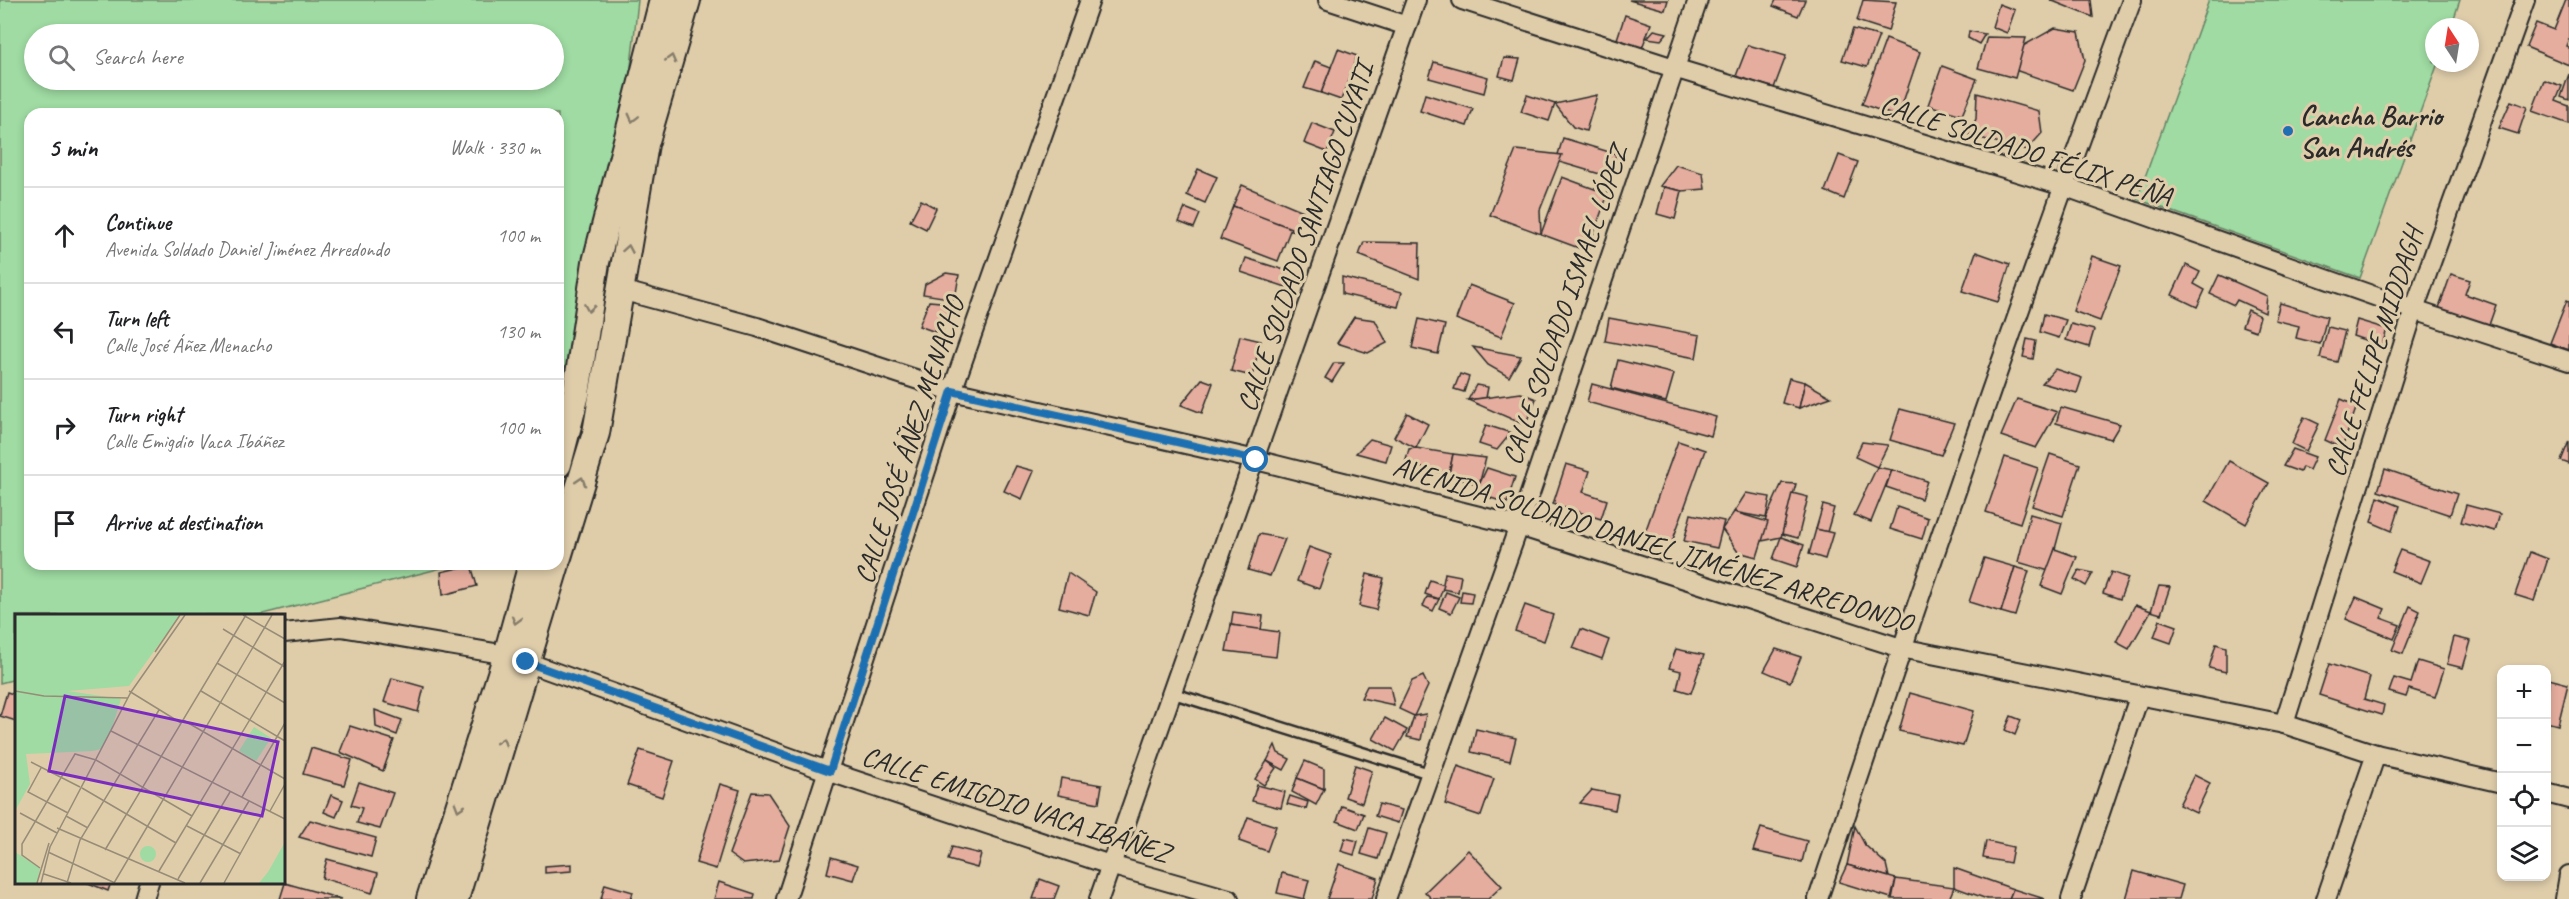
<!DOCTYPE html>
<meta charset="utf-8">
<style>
:root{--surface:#fff;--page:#f2f2f2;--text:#202124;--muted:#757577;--line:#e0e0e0}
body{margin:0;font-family:Caveat,sans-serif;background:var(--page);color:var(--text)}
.controls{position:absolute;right:18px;bottom:18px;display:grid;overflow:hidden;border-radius:12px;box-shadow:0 3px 9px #0003}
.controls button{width:54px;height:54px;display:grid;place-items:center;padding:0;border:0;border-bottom:2px solid var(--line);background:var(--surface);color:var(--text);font:30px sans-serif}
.compass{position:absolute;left:2425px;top:18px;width:54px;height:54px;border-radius:50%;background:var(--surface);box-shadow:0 3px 9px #0003;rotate:348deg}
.stop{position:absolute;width:18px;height:18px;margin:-14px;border:4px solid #1f6fb2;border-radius:50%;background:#fff}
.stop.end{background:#1f6fb2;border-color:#fff;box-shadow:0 2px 6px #0008}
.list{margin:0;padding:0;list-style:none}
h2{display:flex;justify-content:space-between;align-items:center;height:78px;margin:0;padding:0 24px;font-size:26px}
h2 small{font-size:20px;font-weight:400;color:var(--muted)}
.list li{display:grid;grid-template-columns:39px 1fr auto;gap:18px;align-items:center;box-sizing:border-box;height:96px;padding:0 24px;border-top:2px solid var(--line)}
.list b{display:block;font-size:22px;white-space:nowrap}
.list p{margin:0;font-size:20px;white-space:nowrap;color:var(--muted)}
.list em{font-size:20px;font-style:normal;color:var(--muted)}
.icon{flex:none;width:33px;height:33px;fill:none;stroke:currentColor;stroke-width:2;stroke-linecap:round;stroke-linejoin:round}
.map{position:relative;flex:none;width:2569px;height:899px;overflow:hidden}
.search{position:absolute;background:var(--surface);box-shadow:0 3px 9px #0003;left:24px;top:24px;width:540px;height:66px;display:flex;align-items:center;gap:15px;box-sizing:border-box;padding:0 21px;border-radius:33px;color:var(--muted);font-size:22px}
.panel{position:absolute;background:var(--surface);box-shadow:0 3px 9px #0003;left:24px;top:108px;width:540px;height:462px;border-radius:18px}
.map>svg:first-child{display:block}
</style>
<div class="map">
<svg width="2569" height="899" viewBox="0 0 2569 899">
<rect width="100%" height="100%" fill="#dfcdaa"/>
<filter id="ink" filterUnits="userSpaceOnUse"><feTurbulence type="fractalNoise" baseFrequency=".0167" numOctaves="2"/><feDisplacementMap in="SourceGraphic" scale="12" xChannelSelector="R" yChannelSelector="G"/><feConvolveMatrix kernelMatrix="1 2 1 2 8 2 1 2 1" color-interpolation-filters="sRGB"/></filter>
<g filter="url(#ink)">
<g fill="#9fdba2" stroke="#658366" stroke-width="1.5" fill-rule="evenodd">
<path d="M0 0H638L608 283 558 451V114H30V564H457L259 615 16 616V679L0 683ZM34 34H554V80H34Z"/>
<path d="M2209 0H2460L2451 27H2434V63H2438L2360 278 2137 199Z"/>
</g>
<g fill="#e5ad9d" stroke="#2b2b2b" stroke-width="1.5">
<path d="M1629 0H1668L1665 10Z"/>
<path d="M1776 0H1805L1798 16 1773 6Z"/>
<path d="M1863 0 1896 2 1888 31 1857 21Z"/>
<path d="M2050 0H2091L2093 17Z"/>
<path d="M2566 0H2569V38L2566 46 2569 47V65L2526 47 2536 23 2554 30Z"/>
<path d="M1999 4 2015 10 2007 33 1992 27Z"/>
<path d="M1625 15 1651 24 1642 48 1617 39Z"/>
<path d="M2055 28 2079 32 2085 60 2073 90 2015 70 2021 47Z"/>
<path d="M1853 29 1879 36 1867 67 1842 60Z"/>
<path d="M1654 30 1667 33 1661 40 1647 38Z"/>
<path d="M1969 31 1985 34 1979 44 1968 38Z"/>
<path d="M1987 37 2026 38 2015 78 1978 68Z"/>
<path d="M1886 39 1920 52 1898 117 1862 104Z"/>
<path d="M1748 45 1786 56 1774 88 1736 76Z"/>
<path d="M1338 49 1357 56 1341 100 1321 93Z"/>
<path d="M1504 58 1520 59 1514 80 1499 76Z"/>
<path d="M1315 61 1331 67 1321 93 1304 88Z"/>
<path d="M1434 62 1488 77 1484 93 1429 78Z"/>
<path d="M1942 66 1977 79 1962 115 1928 105Z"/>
<path d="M2569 74V100L2561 97Z"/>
<path d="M2544 80 2562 86 2556 101 2569 106V124L2532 111Z"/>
<path d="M1977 93 2039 111 2042 133 2027 150 1968 135 1976 119Z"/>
<path d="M1425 94 1473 109 1467 126 1420 111Z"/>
<path d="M1527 95 1555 104 1549 121 1521 112Z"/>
<path d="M1597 95 1586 131 1573 127 1555 104Z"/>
<path d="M2511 101 2527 107 2518 134 2499 128Z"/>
<path d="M1312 123 1335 132 1327 152 1304 143Z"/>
<path d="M1563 138 1616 154 1610 177 1556 161Z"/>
<path d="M1516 150 1562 155 1540 210 1541 234 1490 215Z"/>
<path d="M1839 155 1858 162 1844 199 1825 191Z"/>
<path d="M1676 165 1703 173 1705 189 1682 191 1660 186Z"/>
<path d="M1198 169 1217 177 1205 203 1187 195Z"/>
<path d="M1562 177 1608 194 1587 251 1541 234Z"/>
<path d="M1242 185 1303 211 1294 231 1233 206Z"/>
<path d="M1664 187 1682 191 1675 219 1657 214Z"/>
<path d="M921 200 936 208 926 229 910 221Z"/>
<path d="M1233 206 1291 228 1278 261 1220 239Z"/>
<path d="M1185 208 1200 214 1194 228 1179 222Z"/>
<path d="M1364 242 1420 243 1419 279 1359 255Z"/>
<path d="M1976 252 2010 264 1998 302 1962 291Z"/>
<path d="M2092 256 2121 266 2100 321 2073 311Z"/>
<path d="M1246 258 1297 274 1292 289 1241 272Z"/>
<path d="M2186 265 2200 272 2194 284 2205 290 2197 307 2172 295Z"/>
<path d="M946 273 959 275 955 299 923 294 925 284Z"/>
<path d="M2451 274 2470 280 2465 294 2496 305 2489 325 2439 308Z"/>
<path d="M2219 275 2267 296 2265 313 2237 300 2234 305 2210 294Z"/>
<path d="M1342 277 1402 292 1398 307 1342 294Z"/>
<path d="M1469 285 1515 303 1501 337 1456 319Z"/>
<path d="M2567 300 2569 301V350L2550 343Z"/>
<path d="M929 301 952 303 941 334 919 326Z"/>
<path d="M2280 303 2327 317 2320 344 2296 338 2299 326 2275 320Z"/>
<path d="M2248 310 2260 316 2256 331 2242 326Z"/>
<path d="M2044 314 2066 320 2059 338 2040 332Z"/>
<path d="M1354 317 1375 320 1387 343 1368 353 1337 343Z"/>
<path d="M1609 318 1700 335 1696 358 1605 341Z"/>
<path d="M1419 319 1445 325 1438 354 1412 348Z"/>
<path d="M2357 320 2387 329 2382 346 2353 336Z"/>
<path d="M2071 324 2094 330 2089 347 2066 340Z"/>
<path d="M2328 327 2345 331 2337 362 2320 358Z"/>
<path d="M1240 336 1261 341 1252 376 1231 371Z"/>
<path d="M2027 339 2036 341 2033 359 2023 357Z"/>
<path d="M1473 347 1521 356 1509 377 1488 365Z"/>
<path d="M1618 360 1674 374 1666 402 1611 388Z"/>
<path d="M1334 363H1344L1332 382 1325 378Z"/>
<path d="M2055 369 2082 378 2077 393 2042 383Z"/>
<path d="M1460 374 1469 377 1464 392 1454 389Z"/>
<path d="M1789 378 1805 382 1799 408 1782 403Z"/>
<path d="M1202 379 1213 383 1202 413 1181 405Z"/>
<path d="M1805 382 1831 397 1799 408Z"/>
<path d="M1592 384 1716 417 1711 436 1587 402Z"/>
<path d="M1476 385 1488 387 1486 398 1468 400Z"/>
<path d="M1521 393 1536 399 1525 425 1468 400Z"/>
<path d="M2017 399 2057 412 2036 448 2001 436Z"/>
<path d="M2341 399 2357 406 2342 448 2325 440Z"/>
<path d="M2061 407 2120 424 2111 439 2056 423Z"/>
<path d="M1900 409 1954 423 1941 455 1890 440Z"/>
<path d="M1407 413 1428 424 1416 448 1394 437Z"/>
<path d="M2304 417 2319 424 2306 451 2292 444Z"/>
<path d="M1486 425 1511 433 1497 450 1479 444Z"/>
<path d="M1370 439 1391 445 1386 461 1356 453Z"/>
<path d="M1678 441 1705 450 1671 545 1644 535Z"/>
<path d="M2569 441V464L2561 461Z"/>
<path d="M1862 442 1888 445 1877 467 1855 457Z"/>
<path d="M1416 448 1453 454 1449 474 1405 464 1409 449Z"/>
<path d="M2293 449 2315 457 2309 470 2302 467 2300 472 2283 466Z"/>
<path d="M1453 454 1486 458 1479 485 1449 474Z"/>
<path d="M2050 454 2080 464 2063 516 2032 506Z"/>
<path d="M2005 457 2038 468 2020 523 1986 512Z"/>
<path d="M2229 461 2269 483 2246 524 2206 501Z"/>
<path d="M1566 464 1590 471 1583 492 1607 500 1601 519 1553 504Z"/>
<path d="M1016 466 1034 471 1022 499 1004 491Z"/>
<path d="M1877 467 1892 470 1871 522 1854 515Z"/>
<path d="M1487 468 1515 477 1507 503 1478 494 1479 485Z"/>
<path d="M2385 469 2457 494 2450 515 2378 491Z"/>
<path d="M1892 470 1927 481 1921 499 1886 487Z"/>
<path d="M1782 483 1796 484 1782 534 1781 537 1762 541 1766 518Z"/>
<path d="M1746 493 1770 497 1766 518 1734 512Z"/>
<path d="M1792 493 1808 497 1798 538 1782 534Z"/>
<path d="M2378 497 2400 506 2392 531 2371 522Z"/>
<path d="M1823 505 1834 508 1827 532 1816 529Z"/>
<path d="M2466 505 2500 514 2495 531 2461 522Z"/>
<path d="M1897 507 1928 518 1922 539 1890 529Z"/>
<path d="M1734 512 1768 522 1757 557 1738 552 1722 529Z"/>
<path d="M1691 514 1724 521 1717 548 1684 541Z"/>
<path d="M2030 514 2062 523 2049 571 2018 562Z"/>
<path d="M1816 529 1833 533 1825 559 1809 554Z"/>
<path d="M1259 534 1285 539 1270 576 1248 570Z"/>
<path d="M1781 537 1804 545 1797 567 1773 559Z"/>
<path d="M1309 547 1331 555 1319 589 1297 581Z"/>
<path d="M2055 549 2077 557 2062 594 2041 586Z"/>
<path d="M2400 550 2430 561 2421 583 2391 571Z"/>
<path d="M2530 552 2548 559 2534 601 2515 595Z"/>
<path d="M1984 558 2015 567 2001 612 1969 602Z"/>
<path d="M471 565 477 586 443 595 441 572Z"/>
<path d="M2015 567 2029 571 2015 616 2001 612Z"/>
<path d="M2079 570 2093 573 2086 586 2074 579Z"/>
<path d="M2111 572 2128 578 2120 599 2103 593Z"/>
<path d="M1068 573 1096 592 1089 615 1059 607Z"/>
<path d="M1445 573 1461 576 1458 592 1442 589Z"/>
<path d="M1367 574 1384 578 1376 610 1359 606Z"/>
<path d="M1430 580 1444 585 1439 599 1425 594Z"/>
<path d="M2159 586 2170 587 2161 614 2151 611Z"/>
<path d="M1462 591 1473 593 1471 603 1460 602Z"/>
<path d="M1446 592 1459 597 1451 613 1439 608Z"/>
<path d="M1427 597 1439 599 1433 611 1423 606Z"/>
<path d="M2356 597 2385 609 2381 618 2400 625 2394 639 2346 619Z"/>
<path d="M1525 605 1553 615 1544 641 1515 631Z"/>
<path d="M2135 605 2151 611 2129 649 2116 642Z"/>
<path d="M2410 606 2420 611 2403 654 2392 650Z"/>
<path d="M1233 612 1263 616 1261 630 1231 625Z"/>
<path d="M2160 620 2177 626 2171 643 2154 637Z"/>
<path d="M1231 625 1279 632 1276 657 1226 651Z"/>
<path d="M1581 629 1609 640 1602 659 1573 648Z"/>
<path d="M2454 637 2471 641 2463 668 2447 664Z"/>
<path d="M2216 644 2226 647V672L2209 668Z"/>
<path d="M1676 649 1704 655 1691 693 1677 689 1681 671 1669 668Z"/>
<path d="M1776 649 1801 657 1790 682 1764 671Z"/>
<path d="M2418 661 2444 669 2435 697 2409 689 2406 697 2389 692 2394 678 2411 683Z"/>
<path d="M2329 664 2370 677 2364 699 2384 705 2382 715 2319 695Z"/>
<path d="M1423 676 1428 686 1414 716 1399 709 1412 681Z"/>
<path d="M392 678 424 687 418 712 384 702Z"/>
<path d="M2549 679 2568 684 2558 725 2546 722Z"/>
<path d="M1367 686H1390L1394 705 1361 698Z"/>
<path d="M7 692 16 695V721L0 716Z"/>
<path d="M1910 693 1974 711 1963 746 1899 731Z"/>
<path d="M375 710 402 720 397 735 376 727Z"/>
<path d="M1426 714 1421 740 1407 737 1414 716Z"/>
<path d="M2011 716 2021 720 2015 735 2005 730Z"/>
<path d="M1385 718 1407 730 1395 751 1373 739Z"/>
<path d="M350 726 394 740 383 771 340 752Z"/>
<path d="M1476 729 1516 738 1510 761 1471 752Z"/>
<path d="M1275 745 1278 753 1290 759 1284 770 1267 761Z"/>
<path d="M311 748 352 760 344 785 303 774Z"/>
<path d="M640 750 674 761 662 797 627 785Z"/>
<path d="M1267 761 1276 768 1264 785 1255 779Z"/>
<path d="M1305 761 1324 769V789L1297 778Z"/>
<path d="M1355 765 1372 771 1362 803 1345 797Z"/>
<path d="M1458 766 1494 779 1481 816 1445 804Z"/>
<path d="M2194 775 2210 783 2196 813 2179 805Z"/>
<path d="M1061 778 1102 785 1099 803 1058 795Z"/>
<path d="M1297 778 1324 789 1316 805 1292 792Z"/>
<path d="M359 782 393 793 380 829 357 823 362 808 351 805Z"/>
<path d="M720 784 740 790 716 869 696 863Z"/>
<path d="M1257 785 1285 792 1281 808 1252 801Z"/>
<path d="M1592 790 1618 795 1615 810 1580 803Z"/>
<path d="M752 792 768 793 790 826 779 860 743 864 729 854Z"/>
<path d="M331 795 343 800 336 817 324 812Z"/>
<path d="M1290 796 1308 802 1306 809 1287 804Z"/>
<path d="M1379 804 1402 810 1398 823 1375 816Z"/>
<path d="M1342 806 1364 814 1358 829 1337 821Z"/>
<path d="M1248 817 1276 826 1267 851 1239 841Z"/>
<path d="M310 820 376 838 371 857 299 837Z"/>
<path d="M1855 826 1865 845 1886 864 1889 877 1847 865Z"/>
<path d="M1369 828 1386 833 1378 859 1361 854Z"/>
<path d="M1761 828 1807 841 1802 862 1753 851Z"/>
<path d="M1345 838 1358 841 1354 855 1341 851Z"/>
<path d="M1986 841 2013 847 2010 863 1983 858Z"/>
<path d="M952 847 981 854 977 868 948 860Z"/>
<path d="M1468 850 1502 886 1488 899H1432L1425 892Z"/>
<path d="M831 857 858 865 853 880 827 873Z"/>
<path d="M327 859 378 873 372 893 322 878Z"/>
<path d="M572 864V871L545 873V866Z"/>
<path d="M1339 864 1378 878 1372 899H1327Z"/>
<path d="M1847 865 1896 879 1891 898 1839 882Z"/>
<path d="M1954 868 2013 889 2009 899H1987L1954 887Z"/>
<path d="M2134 871 2183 885 2179 899H2126Z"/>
<path d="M1282 873 1309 880 1304 899 1277 893Z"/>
<path d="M1040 879 1059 886 1054 899H1033Z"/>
<path d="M1896 879 1954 887 1949 899H1892Z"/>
<path d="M86 882H111L108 891Z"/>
<path d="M719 882 755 894 754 899H714Z"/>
<path d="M285 883 341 899H280Z"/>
<path d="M605 884 633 892 631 899H601Z"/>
<path d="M2013 889 2045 899H2009Z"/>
</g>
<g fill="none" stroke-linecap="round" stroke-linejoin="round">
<g stroke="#2b2b2b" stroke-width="14">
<path id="service" d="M1172 693 1431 774"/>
</g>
<g stroke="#2b2b2b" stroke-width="22">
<g id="minor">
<path d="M1328 0 1407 26"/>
<path d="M1462 0 1674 68 2063 186 2414 310 2569 361"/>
<path d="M621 290 757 327 952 391 1256 460 1519 526 1901 648 2284 724 2376 754 2502 783"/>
<path d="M284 633 341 627 507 655 830 772 1110 865 1229 899"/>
<path d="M2284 724 2414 310 2525 0"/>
<path d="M2546 793 2569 799"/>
<path d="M144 899 149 882"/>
<path d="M786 899 952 391 1090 0"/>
<path d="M1099 899 1416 0"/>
<path d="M1386 899 1519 526 1698 0"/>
<path d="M1818 899C1918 598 2021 298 2132 0"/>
<path d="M2071 899 2139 697"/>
<path d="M2326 899 2376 754"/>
<path d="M2565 899 2569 875"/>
</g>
</g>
<g stroke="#2b2b2b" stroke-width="30">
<g id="secondary">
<path d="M558 464 576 394 596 262 663 0"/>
<path d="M558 557 596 433 645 144 687 0"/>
<path d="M430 899 507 655 532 564"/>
<path d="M455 899 556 564"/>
</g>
</g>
<use href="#service" stroke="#dfcdaa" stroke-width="9"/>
<use href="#minor" stroke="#dfcdaa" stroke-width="18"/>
<use href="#secondary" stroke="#dfcdaa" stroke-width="26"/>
</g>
<defs><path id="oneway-chevron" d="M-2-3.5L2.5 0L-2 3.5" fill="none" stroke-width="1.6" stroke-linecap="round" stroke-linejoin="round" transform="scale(1.5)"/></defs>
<g stroke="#857c6a">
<use href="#oneway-chevron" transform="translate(671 59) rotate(-75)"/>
<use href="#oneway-chevron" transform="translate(633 118) rotate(104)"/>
<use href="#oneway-chevron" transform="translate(628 249) rotate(-80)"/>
<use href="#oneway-chevron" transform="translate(589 308) rotate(99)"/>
<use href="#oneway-chevron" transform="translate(581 481) rotate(-73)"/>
<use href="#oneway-chevron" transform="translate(516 620) rotate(106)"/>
<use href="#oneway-chevron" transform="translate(502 742) rotate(-73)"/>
<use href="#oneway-chevron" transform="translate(459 807) rotate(107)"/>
</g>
</g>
<g fill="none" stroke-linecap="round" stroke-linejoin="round" filter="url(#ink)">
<path stroke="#1f6fb2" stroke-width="8" d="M526 662 830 771 952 391 1256 460"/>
</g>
<circle fill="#1f6fb2" stroke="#dfcdaa" stroke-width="2" cx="2288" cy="131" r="6"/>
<g text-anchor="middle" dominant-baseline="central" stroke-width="6" stroke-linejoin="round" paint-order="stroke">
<g font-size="28" font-weight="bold" fill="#2b2b2b" stroke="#dfcdaa" text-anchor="start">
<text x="2300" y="115">Cancha Barrio<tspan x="2300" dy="32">San Andrés</tspan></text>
</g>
<g font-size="28" fill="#2b2b2b" stroke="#dfcdaa">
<text transform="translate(2026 150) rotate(18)">CALLE SOLDADO FÉLIX PEÑA</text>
<text transform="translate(1305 237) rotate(-71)">CALLE SOLDADO SANTIAGO CUYATI</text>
<text transform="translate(1565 305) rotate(-71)">CALLE SOLDADO ISMAEL LÓPEZ</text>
<text transform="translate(2374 352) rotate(-72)">CALLE FELIPE MIDDAGH</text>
<text transform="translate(909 440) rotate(-72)">CALLE JOSÉ ÁÑEZ MENACHO</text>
<text transform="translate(1653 544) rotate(17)">AVENIDA SOLDADO DANIEL JIMÉNEZ ARREDONDO</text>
<text transform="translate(1016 804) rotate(18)">CALLE EMIGDIO VACA IBÁÑEZ</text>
</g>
</g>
<g transform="translate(15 614)">
<rect width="270" height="270" fill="#dfcdaa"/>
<path d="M0 1H165L114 72 53 77 106 85 96 117 86 135 78 137 11 140 15 170 0 197ZM239 113 256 124 241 147 224 137ZM270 228V269H244L253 258ZM125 240a8 8 0 1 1 16 0a8 8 0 1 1-16 0ZM0 238 25 254 22 269H0Z" fill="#9fdba2"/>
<path fill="none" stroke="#978c77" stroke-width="1.5" d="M228 1 270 25M208 15 270 53M140 38 165 1M202 49 270 89M0 77 29 82 113 84M114 77 166 109M186 77 270 127M168 106 270 165M96 117 270 205M16 148 65 173M26 154 13 178 53 199M67 174 161 229M227 183 270 109M255 197 270 170M5 199 42 219M51 202 73 214M172 212 226 240M42 214 170 269M90 236 231 1M33 238 100 269M25 254 7 241V230L60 140 81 146 177 202M144 257 270 47M29 260 56 269M163 265 215 178M22 269 34 229M26 269 35 233 116 78 170 1M52 269 65 226 144 96M99 269 257 1M185 269 234 187M209 269 250 195"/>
<path fill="#7b2cbf" fill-opacity="0.15" stroke="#7b2cbf" stroke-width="3" d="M50 82 263 128 247 202 34 157Z"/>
<rect width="270" height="270" fill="none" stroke="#2b2b2b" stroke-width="3"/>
</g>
</svg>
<div class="controls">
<button>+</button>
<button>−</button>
<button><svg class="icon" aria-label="locate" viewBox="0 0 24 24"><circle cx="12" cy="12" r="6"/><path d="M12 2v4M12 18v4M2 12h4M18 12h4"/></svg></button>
<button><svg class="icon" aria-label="layers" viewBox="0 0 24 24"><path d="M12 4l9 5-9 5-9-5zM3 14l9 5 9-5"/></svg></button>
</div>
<svg class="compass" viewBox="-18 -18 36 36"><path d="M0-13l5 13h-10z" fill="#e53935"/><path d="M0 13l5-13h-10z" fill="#757577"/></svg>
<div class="stop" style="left:1256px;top:460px"></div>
<div class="stop end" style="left:526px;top:662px"></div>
<div class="search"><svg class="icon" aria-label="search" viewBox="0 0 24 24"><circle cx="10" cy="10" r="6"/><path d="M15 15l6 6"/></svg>Search here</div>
<section class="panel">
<h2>5 min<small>Walk · 330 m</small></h2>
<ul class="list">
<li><svg class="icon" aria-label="ahead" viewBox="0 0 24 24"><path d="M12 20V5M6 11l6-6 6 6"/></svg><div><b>Continue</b><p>Avenida Soldado Daniel Jiménez Arredondo</p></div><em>100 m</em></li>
<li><svg class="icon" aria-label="left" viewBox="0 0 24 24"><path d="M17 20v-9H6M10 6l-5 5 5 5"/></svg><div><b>Turn left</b><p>Calle José Áñez Menacho</p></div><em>130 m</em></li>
<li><svg class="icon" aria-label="right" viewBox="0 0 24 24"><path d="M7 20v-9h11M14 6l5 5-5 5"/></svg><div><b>Turn right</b><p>Calle Emigdio Vaca Ibáñez</p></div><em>100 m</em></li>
<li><svg class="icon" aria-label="arrive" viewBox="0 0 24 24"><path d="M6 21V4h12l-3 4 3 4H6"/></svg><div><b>Arrive at destination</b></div></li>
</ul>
</section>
</div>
